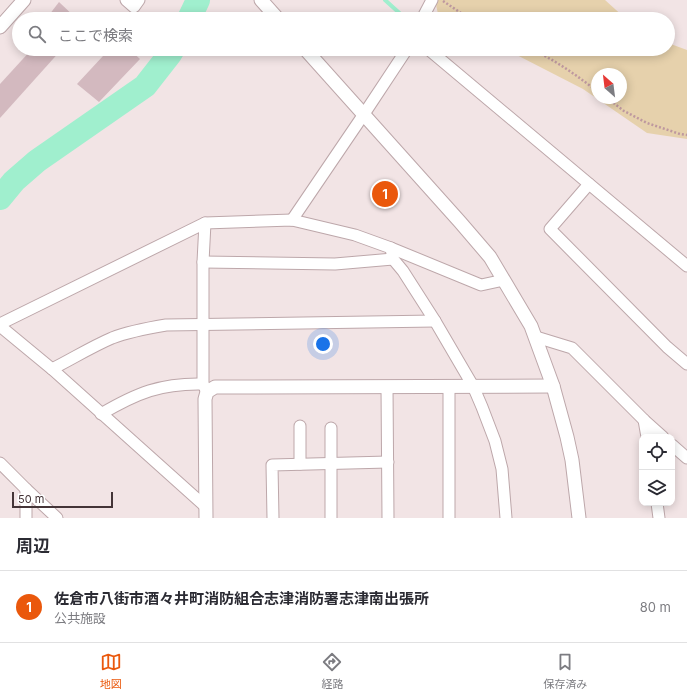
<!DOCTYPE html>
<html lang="ja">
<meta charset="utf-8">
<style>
:root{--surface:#fff;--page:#f2f2f3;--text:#2b2b33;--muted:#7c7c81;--line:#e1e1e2;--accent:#ea580c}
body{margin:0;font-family:Inter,"Noto Sans JP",sans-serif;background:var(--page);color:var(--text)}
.controls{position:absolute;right:12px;bottom:12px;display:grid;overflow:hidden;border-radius:8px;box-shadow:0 2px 10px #0003}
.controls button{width:36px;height:36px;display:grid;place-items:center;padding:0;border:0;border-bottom:1px solid var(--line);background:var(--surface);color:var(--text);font:20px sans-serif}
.compass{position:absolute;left:591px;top:68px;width:36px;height:36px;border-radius:50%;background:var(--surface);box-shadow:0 2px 10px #0003;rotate:332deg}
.scale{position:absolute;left:12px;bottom:10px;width:101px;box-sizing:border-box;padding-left:4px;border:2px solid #443437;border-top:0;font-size:11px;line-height:14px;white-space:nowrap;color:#443437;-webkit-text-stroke:3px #fff;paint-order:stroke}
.you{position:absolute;left:323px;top:344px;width:14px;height:14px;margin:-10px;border:3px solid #fff;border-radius:50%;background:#1a73e8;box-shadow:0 0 0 6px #1a73e833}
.badge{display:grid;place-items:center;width:26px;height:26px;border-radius:50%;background:var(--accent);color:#fff;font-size:13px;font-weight:700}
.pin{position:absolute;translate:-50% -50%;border:2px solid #fff;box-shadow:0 1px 4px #0006}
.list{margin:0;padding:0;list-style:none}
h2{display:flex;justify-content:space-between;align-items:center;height:52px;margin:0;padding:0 16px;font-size:17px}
h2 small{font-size:13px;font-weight:400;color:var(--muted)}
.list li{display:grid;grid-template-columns:26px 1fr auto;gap:12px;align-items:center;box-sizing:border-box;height:72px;padding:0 16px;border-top:1px solid var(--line)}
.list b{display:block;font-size:15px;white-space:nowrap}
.list p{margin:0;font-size:13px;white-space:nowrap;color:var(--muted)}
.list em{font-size:13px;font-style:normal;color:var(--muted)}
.icon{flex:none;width:22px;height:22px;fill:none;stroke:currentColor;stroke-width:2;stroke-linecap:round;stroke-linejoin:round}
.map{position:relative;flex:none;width:687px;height:518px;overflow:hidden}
.search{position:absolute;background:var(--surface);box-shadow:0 2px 10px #0003;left:12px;right:12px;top:12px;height:44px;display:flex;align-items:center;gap:10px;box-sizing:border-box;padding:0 14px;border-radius:22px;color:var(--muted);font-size:15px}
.sheet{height:124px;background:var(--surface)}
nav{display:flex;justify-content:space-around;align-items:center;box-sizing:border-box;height:56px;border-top:1px solid var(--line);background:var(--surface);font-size:11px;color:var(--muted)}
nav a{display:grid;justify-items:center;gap:2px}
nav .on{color:var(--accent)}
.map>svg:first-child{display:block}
</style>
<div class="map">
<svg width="687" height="518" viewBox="0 0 687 518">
<rect width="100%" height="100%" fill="#f2e4e5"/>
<g fill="#e6d1ac" fill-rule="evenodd">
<path d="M435 0H605L626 19H447L438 14Z"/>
<path d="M668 43 687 50V139L647 133 583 89 505 49H668ZM597 74H621V98H597Z"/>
</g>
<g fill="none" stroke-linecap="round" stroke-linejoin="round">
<path stroke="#a0efce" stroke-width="4" d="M385 0 406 19"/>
<g stroke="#a0efce" stroke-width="24">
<path d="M189 19 198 0"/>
<path d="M0 198 14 181 37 161 145 86 170 54 173 49"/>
</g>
</g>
<g fill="#d3b9bf">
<path d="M59 2 77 19H46Z"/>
<path d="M32 49H62L0 118V84Z"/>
<path d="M93 49H129L140 59 99 102 77 84 103 56Z"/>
</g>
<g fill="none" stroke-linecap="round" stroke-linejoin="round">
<g stroke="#bda7aa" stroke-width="13">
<g id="minor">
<path d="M126 0 134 7 139 0"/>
<path d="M422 19 432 0"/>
<path d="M428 49 687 266"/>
<path d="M589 184 550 229 667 347 687 364"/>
<path d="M292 220 364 114 407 49"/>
<path d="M205 223 203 262V384L207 392"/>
<path d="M391 248 393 259 403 271 435 321 473 386 482 407 495 441 502 469 506 518"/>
<path d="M203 262 335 264 393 259"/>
<path d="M0 324 205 223 292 220 355 235 391 248 481 285 504 280"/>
<path d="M0 326 52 369 206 507"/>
<path d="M536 337 572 348 644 420 663 437"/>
<path d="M52 369C72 359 91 347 112 338 130 331 148 328 166 325L435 321"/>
<path d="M449 386V518"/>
<path d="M387 387 388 518"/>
<path d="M101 414C137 393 161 383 203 384"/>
<path d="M644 420 647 437"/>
<path d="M331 428V518"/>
<path d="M672 445 687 458"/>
<path d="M0 463 26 489 57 518"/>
<path d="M300 464V426"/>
<path d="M26 489V518"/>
<path d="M657 503 659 518"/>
<path d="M273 518 272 465 388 462"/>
</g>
</g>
<g stroke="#bda7aa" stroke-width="15">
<g id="tertiary">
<path d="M261 0 278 19"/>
<path d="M0 27 24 0"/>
<path d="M305 49 460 222 490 257 531 326 553 386 567 437 572 460 579 518"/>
<path d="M206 518 205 399 207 392 215 387 553 386"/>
</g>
</g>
<g stroke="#be989f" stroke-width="2.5" stroke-dasharray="2 2" stroke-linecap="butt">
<path d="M443 1 470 19"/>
<path d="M530 49C554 59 576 75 597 91"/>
<path d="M607 98 624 111 647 123 680 134 687 135"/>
</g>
<use href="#minor" stroke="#fff" stroke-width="11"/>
<use href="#tertiary" stroke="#fff" stroke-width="13"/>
</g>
</svg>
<div class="controls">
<button><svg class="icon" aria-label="locate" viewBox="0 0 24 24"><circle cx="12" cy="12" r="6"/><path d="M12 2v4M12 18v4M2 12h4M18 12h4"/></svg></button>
<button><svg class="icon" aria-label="layers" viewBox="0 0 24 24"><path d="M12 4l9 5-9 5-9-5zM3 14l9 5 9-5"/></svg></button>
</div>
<svg class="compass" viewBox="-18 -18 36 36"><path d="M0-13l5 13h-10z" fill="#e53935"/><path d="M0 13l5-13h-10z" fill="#7c7c81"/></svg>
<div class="scale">50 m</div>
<div class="you"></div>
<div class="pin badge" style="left:385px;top:194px">1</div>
<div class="search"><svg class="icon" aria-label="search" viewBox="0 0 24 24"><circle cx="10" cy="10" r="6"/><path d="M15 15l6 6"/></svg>ここで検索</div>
</div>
<section class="sheet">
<h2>周辺<small></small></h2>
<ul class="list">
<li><span class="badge">1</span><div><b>佐倉市八街市酒々井町消防組合志津消防署志津南出張所</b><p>公共施設</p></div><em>80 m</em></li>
</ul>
</section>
<nav>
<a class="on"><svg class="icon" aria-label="map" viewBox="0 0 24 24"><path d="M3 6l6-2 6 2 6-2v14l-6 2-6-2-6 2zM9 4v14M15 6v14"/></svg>地図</a>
<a><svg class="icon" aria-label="directions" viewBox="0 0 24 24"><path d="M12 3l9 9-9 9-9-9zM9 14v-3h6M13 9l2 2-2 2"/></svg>経路</a>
<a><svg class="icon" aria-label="saved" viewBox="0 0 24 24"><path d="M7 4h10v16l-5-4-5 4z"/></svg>保存済み</a>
</nav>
